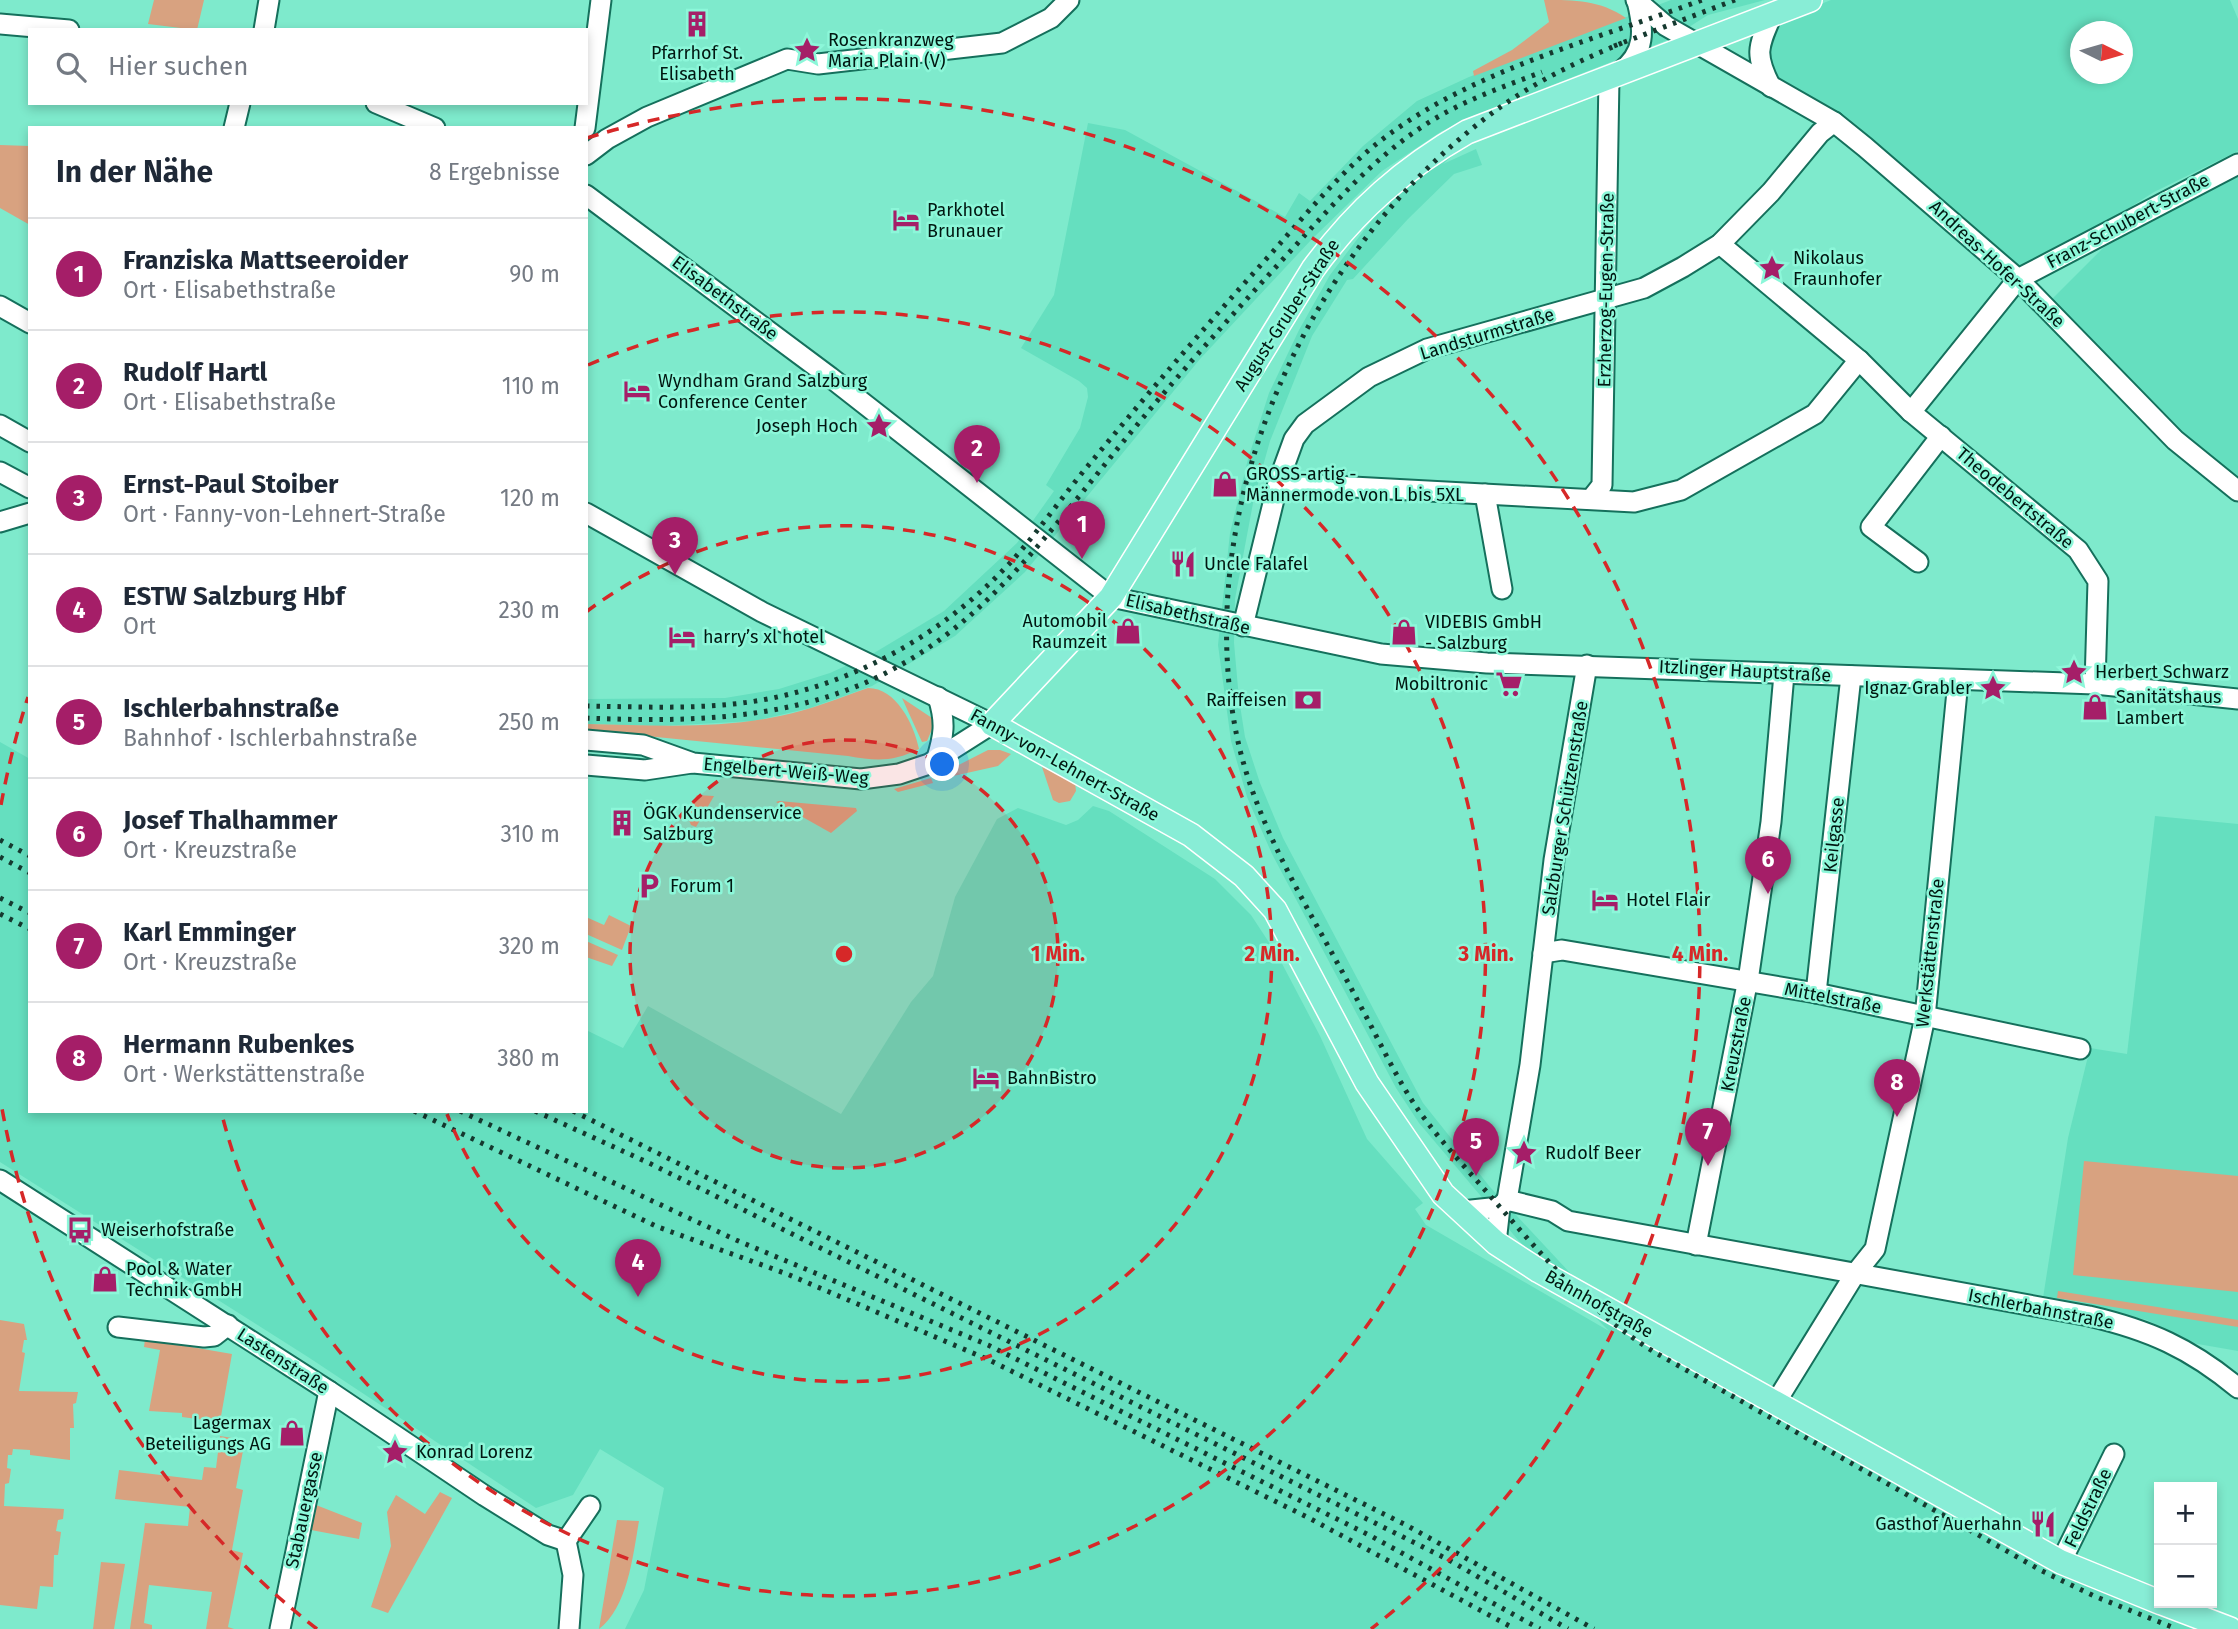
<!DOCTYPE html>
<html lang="de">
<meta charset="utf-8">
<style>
:root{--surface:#fff;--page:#f2f2f3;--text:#1f2937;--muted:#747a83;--line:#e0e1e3;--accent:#a51e68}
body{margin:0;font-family:"Fira Sans",sans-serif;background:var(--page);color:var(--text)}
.controls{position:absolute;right:21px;bottom:21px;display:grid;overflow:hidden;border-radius:0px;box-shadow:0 4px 10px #0003}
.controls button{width:63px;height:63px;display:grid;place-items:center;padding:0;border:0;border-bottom:2px solid var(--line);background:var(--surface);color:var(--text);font:35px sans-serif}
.compass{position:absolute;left:2070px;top:21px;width:63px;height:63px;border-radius:50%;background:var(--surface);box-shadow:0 4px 10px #0003;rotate:95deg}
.you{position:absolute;left:943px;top:765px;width:24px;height:24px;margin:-18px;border:5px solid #fff;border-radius:50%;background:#1a73e8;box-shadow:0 0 0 10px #1a73e833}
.badge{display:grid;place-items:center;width:46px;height:46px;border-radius:50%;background:var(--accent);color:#fff;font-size:23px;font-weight:700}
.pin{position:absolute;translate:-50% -58px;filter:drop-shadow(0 2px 4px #0008)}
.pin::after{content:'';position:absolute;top:37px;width:24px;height:21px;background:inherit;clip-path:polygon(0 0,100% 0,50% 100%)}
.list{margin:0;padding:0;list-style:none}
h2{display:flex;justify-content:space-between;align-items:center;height:91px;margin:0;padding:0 28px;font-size:30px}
h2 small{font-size:23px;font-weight:400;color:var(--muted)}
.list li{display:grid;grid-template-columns:46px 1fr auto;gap:21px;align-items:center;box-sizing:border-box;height:112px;padding:0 28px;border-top:2px solid var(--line)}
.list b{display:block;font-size:26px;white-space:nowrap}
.list p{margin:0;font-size:23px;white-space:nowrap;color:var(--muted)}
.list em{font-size:23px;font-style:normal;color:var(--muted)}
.icon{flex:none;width:38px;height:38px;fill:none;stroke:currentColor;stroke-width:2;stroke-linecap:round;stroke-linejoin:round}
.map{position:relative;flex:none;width:2238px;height:1629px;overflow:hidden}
.search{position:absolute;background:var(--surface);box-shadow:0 4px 10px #0003;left:28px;top:28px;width:560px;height:77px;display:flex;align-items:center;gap:18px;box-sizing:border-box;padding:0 24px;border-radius:0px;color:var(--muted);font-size:26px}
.panel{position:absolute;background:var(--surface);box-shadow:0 4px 10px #0003;left:28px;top:126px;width:560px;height:987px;border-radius:0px}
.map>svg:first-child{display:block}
</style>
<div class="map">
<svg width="2238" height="1629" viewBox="0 0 2238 1629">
<rect width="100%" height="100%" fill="#7eeacc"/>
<g fill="#65dfbf" fill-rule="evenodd">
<path d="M1671 0H1765L1708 15 1670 39 1519 98 1443 164 1476 149 1482 165 1454 174 1408 219 1353 279 1347 280 1312 336 1270 441 1254 498 1235 599 1234 643 1239 699 1245 737 1260 783 1283 838 1423 1103 1490 1187 1585 1289 2201 1629H625L644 1590 664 1488 600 1449 573 1495 536 1508 308 1357 0 1162V742L30 759V1111H586V1030L623 1048 648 1006 841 1114 911 1002 933 976 955 897 997 819 1018 808 1066 825 1078 820 1093 806 1109 811 1215 879 1251 915 1278 956 1320 1036 1367 1139 1423 1203 1415 1209 1426 1225 1609 1331 1518 1240 1419 1123 1396 1088 1272 854 1247 797 1231 741 1218 645 1230 533 1248 459 1269 393 1299 330 1330 275 1393 192 1457 125 1442 131 1382 171 1312 239 1200 359 1025 572 955 636 872 686 810 708 754 721 660 726 586 724V699L725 698 779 689 830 673 874 653 944 611 1017 543 1054 491 1046 485 1080 428 1088 397 1087 388 1079 381 1021 348 1054 295 1088 123 1125 130 1285 217 1299 193 1310 201 1363 146 1417 101 1469 77Z"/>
<path d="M1831 0H2230L2238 19V151L2154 192 2018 279 1918 191 1771 87 1763 40 1775 27 1796 14ZM2080 32H2122V74H2080Z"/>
<path d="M2238 172V491L2045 306 2121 230Z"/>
<path d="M2155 816 2238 824V1351L2192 1343 2147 1320 2043 1298 2068 1138 2090 1048 2127 1054Z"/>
</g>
<g fill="#d8a280">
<path d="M154 0H204L197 30 148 24Z"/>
<path d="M1544 0C1575 0 1600 0 1626 18L1474 76 1473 71 1512 50 1549 22Z"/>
<path d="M0 145 30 146V225L0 208Z"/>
<path d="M868 688C896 688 914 724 919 749 893 762 876 761 848 756L586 730V724C651 725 716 730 780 716 810 710 839 698 868 688Z"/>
<path d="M902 698 932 718 933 727 927 741 922 742Z"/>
<path d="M988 750H1000L1011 754 998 766 940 779 939 775Z"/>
<path d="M1042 767 1075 782 1076 791 1070 801 1059 803 1053 800Z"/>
<path d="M931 778 933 783 898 792 894 789Z"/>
<path d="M697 795 714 796 696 827 691 825 686 813Z"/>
<path d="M779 801 856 808 857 811 831 833 776 802Z"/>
<path d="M609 915 631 926 622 950 586 934V917L604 925Z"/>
<path d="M586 941 618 955 612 966 586 957Z"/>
<path d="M2084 1161 2238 1176V1292L2073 1275Z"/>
<path d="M2058 1291 2238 1320V1327L2057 1298Z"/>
<path d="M0 1320 24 1324 27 1340H24L22 1352 25 1353 19 1391 78 1392 76 1403 73 1404 74 1428H70V1460L30 1455V1450L13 1449 12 1455H8L7 1468 11 1469 9 1483 5 1484 4 1506 64 1509 63 1519 58 1520 56 1531 61 1532 58 1555H54L53 1587 40 1586 37 1609 0 1605Z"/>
<path d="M145 1339 232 1354 220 1422 182 1417V1413L149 1411 160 1350 144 1347Z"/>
<path d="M220 1436 245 1440 236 1488 243 1490 232 1550 243 1553 228 1627 234 1629H206L212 1592 149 1585 144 1623 152 1625V1629H130L145 1523 188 1526 190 1507 115 1499 119 1470 202 1480 204 1467 216 1468Z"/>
<path d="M440 1492 452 1498 388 1613 371 1607 391 1546 387 1512 396 1495 425 1514Z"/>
<path d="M316 1505 362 1523 359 1539 311 1530Z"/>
<path d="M617 1520 639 1521C633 1555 628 1607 599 1629Z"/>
<path d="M101 1562 125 1564 114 1629H93Z"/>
</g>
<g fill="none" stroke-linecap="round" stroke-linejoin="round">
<g stroke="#15705c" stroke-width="23">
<g id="minor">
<path d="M1636 0 1666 26 1834 122 1865 147 2018 279 2175 440 2238 491"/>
<path d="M0 24 69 30"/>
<path d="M264 30 269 0"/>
<path d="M1620 72C1646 53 1644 29 1637 1"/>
<path d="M1771 87C1754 54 1758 47 1772 15"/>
<path d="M376 103 435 128"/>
<path d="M234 128 240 103"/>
<path d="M585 128 601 0"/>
<path d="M586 155 607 139 647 117 787 59 818 64 1002 43 1051 18 1069 0"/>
<path d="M586 195 830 377 1111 597 1381 654 1487 663 2095 684 2238 699"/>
<path d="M1720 244 1859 360 1911 412 2078 550 2098 581 2095 684"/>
<path d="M0 306 30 323"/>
<path d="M1911 412 2018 279 2238 164"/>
<path d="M0 425 30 442"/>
<path d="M0 472 30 488"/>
<path d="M1278 483 1634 502 1681 490 1815 414 1859 360"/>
<path d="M1485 494 1502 589"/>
<path d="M1591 499 1602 485 1609 78"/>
<path d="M586 513 762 612 992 724 929 764 899 774 861 779 693 763 643 745 586 740"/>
<path d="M0 522 30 513"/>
<path d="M1918 562 1871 527 1941 436"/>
<path d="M1243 626 1278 483 1294 439 1305 424 1369 377 1427 349 1644 288 1683 267 1720 244 1771 192 1820 133 1834 122"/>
<path d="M936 761C944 736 946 722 938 697"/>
<path d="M586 765 645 770 692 763"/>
<path d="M1543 953 1562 950 1816 993 2080 1049"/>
<path d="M1816 993 1851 676"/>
<path d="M0 1180 329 1391 485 1496 548 1535 566 1541"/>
<path d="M1507 1200 1530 1065 1554 860 1587 665"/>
<path d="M1462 1211 1500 1207 1507 1200 1552 1211 1568 1221 2089 1316C2149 1330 2190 1348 2238 1388"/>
<path d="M1496 1243 1500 1207"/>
<path d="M1696 1245 1749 974 1771 822 1784 674"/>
<path d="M118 1327 204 1337 214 1336 228 1325"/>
<path d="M1776 1402 1855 1274 1875 1249 1925 1017 1958 681"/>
<path d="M566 1541 573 1575 569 1629"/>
<path d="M566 1541 590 1506"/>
<path d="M2061 1562 2114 1454"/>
<path d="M280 1629 329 1391"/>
</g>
</g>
<g stroke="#fff" stroke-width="26">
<g id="major">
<path d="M1810 0 1467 132C1404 168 1356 210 1313 269L1111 597 992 724 1191 835 1244 876 1275 910 1367 1083 1443 1194 1496 1243 1539 1271 2061 1562 2159 1602"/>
<path d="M2162 1603 2230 1629"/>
</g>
</g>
<use href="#minor" stroke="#fff" stroke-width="19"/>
<use href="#major" stroke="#88edd6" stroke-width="23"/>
<g stroke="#15392f" stroke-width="5" stroke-dasharray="3.5 7" stroke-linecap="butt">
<path d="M1622 43C1574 63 1528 85 1487 117 1306 253 1192 507 1236 732 1255 829 1315 918 1360 1005 1379 1040 1396 1078 1419 1111 1441 1142 1467 1169 1492 1198 1541 1254 1591 1314 1656 1353L2042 1571 2094 1596 2177 1629"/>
<path d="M1614 46 1735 0"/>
<path d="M586 706C653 707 721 711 786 695 872 674 950 627 1010 563 1039 531 1064 494 1092 461 1150 391 1208 323 1269 256 1301 220 1332 182 1369 150 1462 72 1590 42 1702 0"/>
<path d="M586 718C682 722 777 721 867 682 972 635 1032 554 1102 468 1160 395 1222 326 1285 257 1331 207 1373 157 1431 121 1465 100 1505 86 1542 72"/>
<path d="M0 840 30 856"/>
<path d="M0 857 30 873"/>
<path d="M0 898 30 913"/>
<path d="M0 914 30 929"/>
<path d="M414 1111 658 1227 787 1274 987 1359 1309 1518 1515 1629"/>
<path d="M460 1111 736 1240 988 1345 1371 1536 1540 1629"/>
<path d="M535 1111 649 1163 1383 1527 1449 1560 1568 1629"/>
<path d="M573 1111 1406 1525 1594 1629"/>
</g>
</g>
<circle cx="844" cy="954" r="214" fill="#d62828" fill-opacity=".12"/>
<g fill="none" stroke="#d62828" stroke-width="3.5" stroke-dasharray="12 9">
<circle cx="844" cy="954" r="214"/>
<path d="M586 612A428 428 0 1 1 447 1114"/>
<path d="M588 365A642 642 0 1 1 222 1115"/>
<path d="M317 1629A856 856 0 0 1 1 1103M1 805A856 856 0 0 1 28 697M587 138A856 856 0 0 1 1371 1629"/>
</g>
<defs>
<g id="building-bare" transform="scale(2.1)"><path d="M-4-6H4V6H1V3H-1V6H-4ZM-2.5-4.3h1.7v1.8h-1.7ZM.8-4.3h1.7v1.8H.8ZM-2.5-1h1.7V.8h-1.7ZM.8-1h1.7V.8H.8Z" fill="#a51e68" stroke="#8cf7d9" stroke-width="2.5" paint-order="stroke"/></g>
<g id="sight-bare" transform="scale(2.1)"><path d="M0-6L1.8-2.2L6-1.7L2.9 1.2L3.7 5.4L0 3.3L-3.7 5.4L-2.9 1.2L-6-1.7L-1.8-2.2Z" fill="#a51e68" stroke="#8cf7d9" stroke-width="2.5" paint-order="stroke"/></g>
<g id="hotel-bare" transform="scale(2.1)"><path d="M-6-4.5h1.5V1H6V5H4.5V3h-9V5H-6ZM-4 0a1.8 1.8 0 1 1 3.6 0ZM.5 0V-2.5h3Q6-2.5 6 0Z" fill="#a51e68" stroke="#8cf7d9" stroke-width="2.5" paint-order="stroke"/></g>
<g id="shop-bare" transform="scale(2.1)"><path d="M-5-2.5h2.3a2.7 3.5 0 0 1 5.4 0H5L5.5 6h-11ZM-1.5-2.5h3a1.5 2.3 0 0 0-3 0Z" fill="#a51e68" stroke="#8cf7d9" stroke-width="2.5" paint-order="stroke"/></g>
<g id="restaurant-bare" transform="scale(2.1)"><path d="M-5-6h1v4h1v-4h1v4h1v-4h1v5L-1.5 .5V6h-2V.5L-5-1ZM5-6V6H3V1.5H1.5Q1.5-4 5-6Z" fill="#a51e68" stroke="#8cf7d9" stroke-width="2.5" paint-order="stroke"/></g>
<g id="supermarket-bare" transform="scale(2.1)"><path d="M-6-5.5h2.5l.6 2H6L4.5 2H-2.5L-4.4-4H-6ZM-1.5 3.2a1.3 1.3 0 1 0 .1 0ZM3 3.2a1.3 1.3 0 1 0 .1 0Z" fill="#a51e68" stroke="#8cf7d9" stroke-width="2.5" paint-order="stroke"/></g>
<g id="bank-bare" transform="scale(2.1)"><path d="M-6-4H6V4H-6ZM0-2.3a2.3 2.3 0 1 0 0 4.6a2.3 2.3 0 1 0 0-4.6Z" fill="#a51e68" stroke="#8cf7d9" stroke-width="2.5" paint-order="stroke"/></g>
<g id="parking-bare" transform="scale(2.1)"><path d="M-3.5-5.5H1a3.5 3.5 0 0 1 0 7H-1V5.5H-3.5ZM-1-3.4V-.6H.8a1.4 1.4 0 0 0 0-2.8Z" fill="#a51e68" stroke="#8cf7d9" stroke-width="2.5" paint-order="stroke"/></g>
<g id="bus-bare" transform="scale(2.1)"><path d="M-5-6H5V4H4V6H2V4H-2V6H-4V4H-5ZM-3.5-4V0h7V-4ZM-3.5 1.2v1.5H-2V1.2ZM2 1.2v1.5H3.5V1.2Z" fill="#a51e68" stroke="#8cf7d9" stroke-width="2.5" paint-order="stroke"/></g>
</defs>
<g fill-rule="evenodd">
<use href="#building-bare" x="697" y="24"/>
<use href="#sight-bare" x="807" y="50"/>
<use href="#hotel-bare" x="906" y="220"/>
<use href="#sight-bare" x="1772" y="268"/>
<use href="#hotel-bare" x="637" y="391"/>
<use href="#sight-bare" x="879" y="426"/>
<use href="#shop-bare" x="1225" y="484"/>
<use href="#restaurant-bare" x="1183" y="564"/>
<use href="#shop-bare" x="1128" y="631"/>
<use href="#shop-bare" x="1404" y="632"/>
<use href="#hotel-bare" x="682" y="637"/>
<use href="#sight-bare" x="2074" y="672"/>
<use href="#supermarket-bare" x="1509" y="684"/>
<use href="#sight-bare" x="1993" y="688"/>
<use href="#bank-bare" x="1308" y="700"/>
<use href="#shop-bare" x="2095" y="707"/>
<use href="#building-bare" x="622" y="823"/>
<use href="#parking-bare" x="649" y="886"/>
<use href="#hotel-bare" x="1605" y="900"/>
<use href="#hotel-bare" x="986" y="1078"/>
<use href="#sight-bare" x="1524" y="1153"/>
<use href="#bus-bare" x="80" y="1230"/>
<use href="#shop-bare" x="105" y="1279"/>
<use href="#shop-bare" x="292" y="1433"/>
<use href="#sight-bare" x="395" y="1452"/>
<use href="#restaurant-bare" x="2043" y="1524"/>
</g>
<g text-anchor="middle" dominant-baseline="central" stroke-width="5" stroke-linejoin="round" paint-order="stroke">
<g font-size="18" fill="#011711" stroke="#8cf7d9" text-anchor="start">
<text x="828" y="40">Rosenkranzweg<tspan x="828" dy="21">Maria Plain (V)</tspan></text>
<text x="697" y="53" text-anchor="middle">Pfarrhof St.<tspan x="697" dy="21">Elisabeth</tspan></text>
<text x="927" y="210">Parkhotel<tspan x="927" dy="21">Brunauer</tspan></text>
<text x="1793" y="258">Nikolaus<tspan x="1793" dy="21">Fraunhofer</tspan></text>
<text x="658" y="381">Wyndham Grand Salzburg<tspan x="658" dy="21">Conference Center</tspan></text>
<text x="858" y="426" text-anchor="end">Joseph Hoch</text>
<text x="1246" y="474">GROSS-artig -<tspan x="1246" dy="21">Männermode von L bis 5XL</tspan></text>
<text x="1204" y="564">Uncle Falafel</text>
<text x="1107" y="621" text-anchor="end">Automobil<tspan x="1107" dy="21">Raumzeit</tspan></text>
<text x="1425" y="622">VIDEBIS GmbH<tspan x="1425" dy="21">- Salzburg</tspan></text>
<text x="703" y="637">harry’s xl hotel</text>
<text x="2095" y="672">Herbert Schwarz</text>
<text x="1488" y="684" text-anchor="end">Mobiltronic</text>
<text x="1972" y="688" text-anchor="end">Ignaz Grabler</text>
<text x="2116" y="697">Sanitätshaus<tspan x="2116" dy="21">Lambert</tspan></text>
<text x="1287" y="700" text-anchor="end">Raiffeisen</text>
<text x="643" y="813">ÖGK Kundenservice<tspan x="643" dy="21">Salzburg</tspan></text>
<text x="670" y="886">Forum 1</text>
<text x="1626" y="900">Hotel Flair</text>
<text x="1007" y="1078">BahnBistro</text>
<text x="1545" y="1153">Rudolf Beer</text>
<text x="101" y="1230">Weiserhofstraße</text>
<text x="126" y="1269">Pool &amp; Water<tspan x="126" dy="21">Technik GmbH</tspan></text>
<text x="271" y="1423" text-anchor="end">Lagermax<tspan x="271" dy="21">Beteiligungs AG</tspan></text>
<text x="416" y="1452">Konrad Lorenz</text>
<text x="2022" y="1524" text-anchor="end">Gasthof Auerhahn</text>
</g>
<g font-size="18" fill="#011711" stroke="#8cf7d9">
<text transform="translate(2128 221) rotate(-28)">Franz-Schubert-Straße</text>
<text transform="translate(1997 264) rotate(43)">Andreas-Hofer-Straße</text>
<text transform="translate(1606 290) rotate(-89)">Erzherzog-Eugen-Straße</text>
<text transform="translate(725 298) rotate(37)">Elisabethstraße</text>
<text transform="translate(1287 315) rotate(-57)">August-Gruber-Straße</text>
<text transform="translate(1487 334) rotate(-17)">Landsturmstraße</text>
<text transform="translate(2015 498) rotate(40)">Theodebertstraße</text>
<text transform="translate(1188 614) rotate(13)">Elisabethstraße</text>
<text transform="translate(1745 671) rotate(3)">Itzlinger Hauptstraße</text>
<text transform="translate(1065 765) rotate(29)">Fanny-von-Lehnert-Straße</text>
<text transform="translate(786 771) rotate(5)">Engelbert-Weiß-Weg</text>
<text transform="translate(1565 808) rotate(-81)">Salzburger Schützenstraße</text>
<text transform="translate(1834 835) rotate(-84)">Keilgasse</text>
<text transform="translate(1930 953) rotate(-84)">Werkstättenstraße</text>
<text transform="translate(1833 998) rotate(11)">Mittelstraße</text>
<text transform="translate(1736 1044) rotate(-79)">Kreuzstraße</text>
<text transform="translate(1599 1304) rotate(29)">Bahnhofstraße</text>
<text transform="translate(2041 1309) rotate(11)">Ischlerbahnstraße</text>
<text transform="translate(283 1361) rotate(33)">Lastenstraße</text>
<text transform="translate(2088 1508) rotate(-64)">Feldstraße</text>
<text transform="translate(304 1510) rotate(-78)">Stabauergasse</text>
</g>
</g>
<circle cx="844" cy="954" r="10" fill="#d62828" stroke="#8cf7d9" stroke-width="3.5"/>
<g font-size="21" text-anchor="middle" font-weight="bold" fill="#d62828" stroke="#8cf7d9" stroke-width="5" stroke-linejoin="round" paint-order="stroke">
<text x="1058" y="961">1 Min.</text>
<text x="1272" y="961">2 Min.</text>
<text x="1486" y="961">3 Min.</text>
<text x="1700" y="961">4 Min.</text>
</g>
</svg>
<div class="controls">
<button>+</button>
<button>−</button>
</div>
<svg class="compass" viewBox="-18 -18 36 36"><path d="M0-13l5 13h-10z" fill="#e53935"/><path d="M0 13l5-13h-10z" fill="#747a83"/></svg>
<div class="you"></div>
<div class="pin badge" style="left:1082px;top:559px">1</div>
<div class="pin badge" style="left:977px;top:483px">2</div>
<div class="pin badge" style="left:675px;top:575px">3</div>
<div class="pin badge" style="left:638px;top:1297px">4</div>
<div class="pin badge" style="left:1476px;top:1176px">5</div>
<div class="pin badge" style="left:1768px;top:894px">6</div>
<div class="pin badge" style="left:1708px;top:1166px">7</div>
<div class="pin badge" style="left:1897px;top:1117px">8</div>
<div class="search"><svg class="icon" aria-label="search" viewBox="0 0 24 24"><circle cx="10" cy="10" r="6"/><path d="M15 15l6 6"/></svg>Hier suchen</div>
<section class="panel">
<h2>In der Nähe<small>8 Ergebnisse</small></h2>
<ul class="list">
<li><span class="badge">1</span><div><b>Franziska Mattseeroider</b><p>Ort · Elisabethstraße</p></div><em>90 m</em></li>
<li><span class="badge">2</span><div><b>Rudolf Hartl</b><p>Ort · Elisabethstraße</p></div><em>110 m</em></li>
<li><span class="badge">3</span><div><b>Ernst-Paul Stoiber</b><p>Ort · Fanny-von-Lehnert-Straße</p></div><em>120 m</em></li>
<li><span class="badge">4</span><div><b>ESTW Salzburg Hbf</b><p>Ort</p></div><em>230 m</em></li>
<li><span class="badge">5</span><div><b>Ischlerbahnstraße</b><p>Bahnhof · Ischlerbahnstraße</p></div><em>250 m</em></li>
<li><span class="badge">6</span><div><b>Josef Thalhammer</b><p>Ort · Kreuzstraße</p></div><em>310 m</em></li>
<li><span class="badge">7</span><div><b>Karl Emminger</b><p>Ort · Kreuzstraße</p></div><em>320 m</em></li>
<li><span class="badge">8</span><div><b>Hermann Rubenkes</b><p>Ort · Werkstättenstraße</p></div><em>380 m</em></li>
</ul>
</section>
</div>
